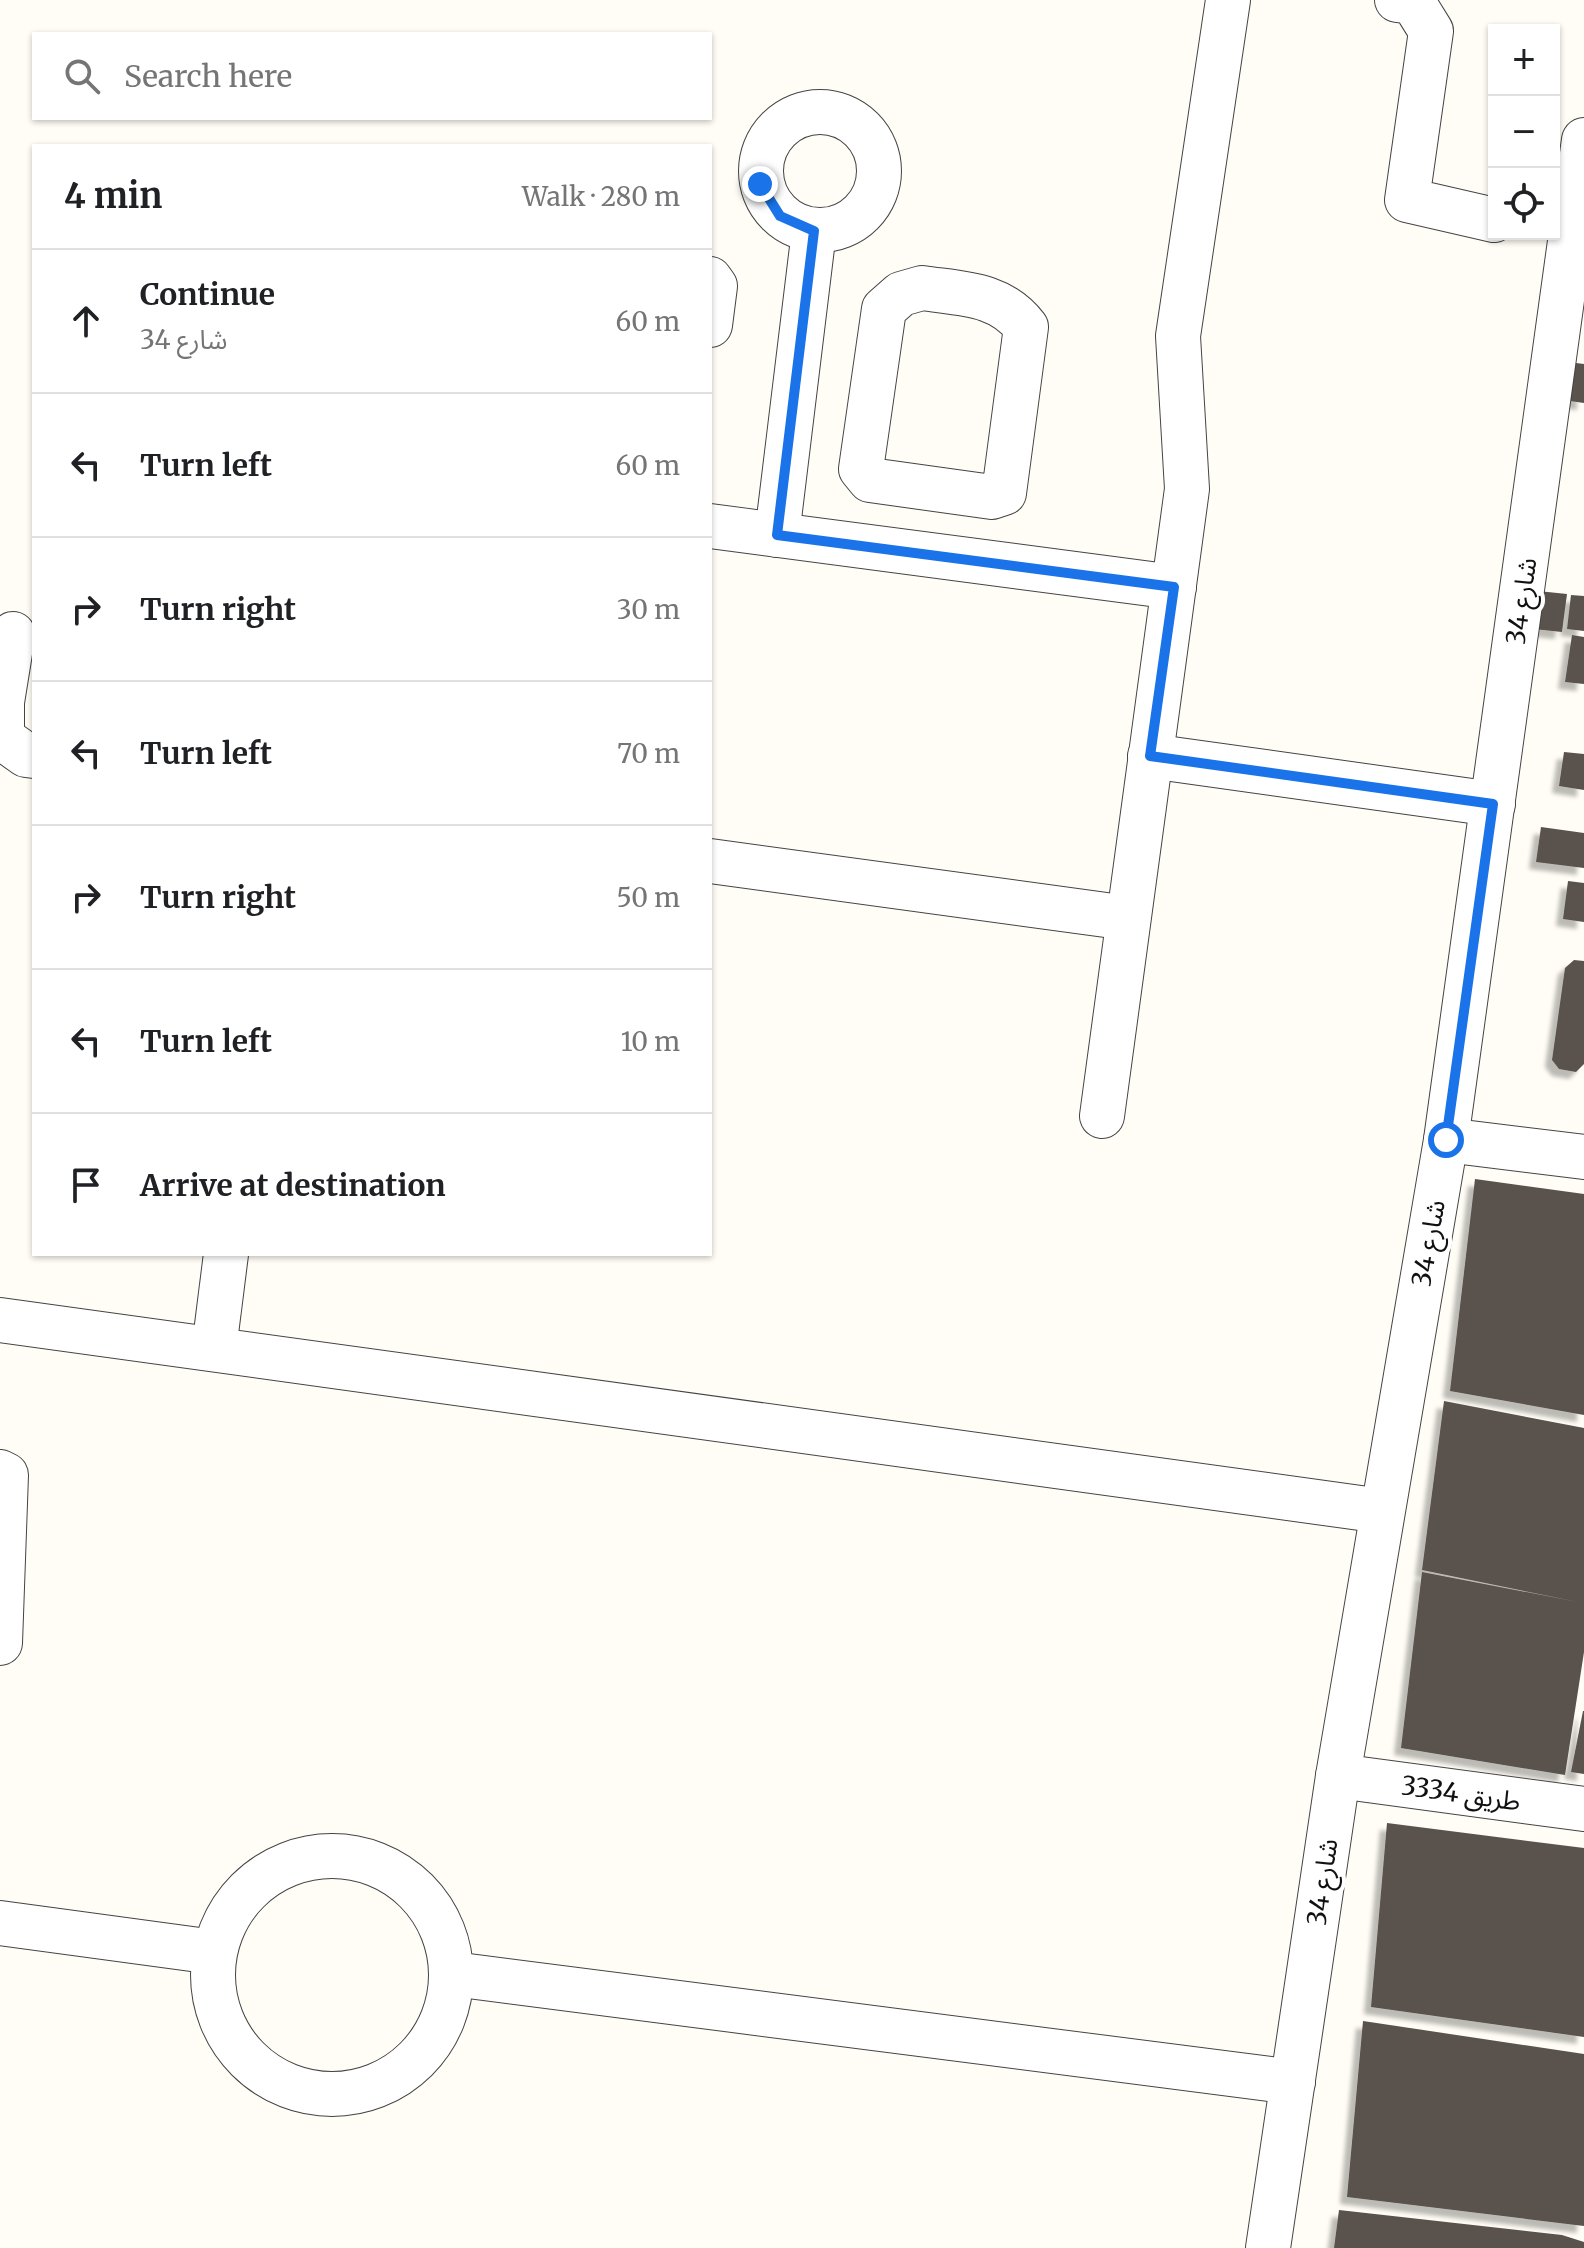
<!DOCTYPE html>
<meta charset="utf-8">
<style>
:root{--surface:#fff;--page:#f6f6f6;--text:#202124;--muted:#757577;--line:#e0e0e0}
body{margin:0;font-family:Merriweather,"Noto Sans Arabic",serif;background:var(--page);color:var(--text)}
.controls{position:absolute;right:24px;top:24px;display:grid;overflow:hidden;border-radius:0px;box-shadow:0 2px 6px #0004}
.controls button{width:72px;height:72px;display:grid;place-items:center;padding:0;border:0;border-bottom:2px solid var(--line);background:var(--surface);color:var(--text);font:40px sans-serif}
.stop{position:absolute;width:24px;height:24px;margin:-18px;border:6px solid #1a73e8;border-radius:50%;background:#fff}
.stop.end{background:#1a73e8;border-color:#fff;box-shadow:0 2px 8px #0008}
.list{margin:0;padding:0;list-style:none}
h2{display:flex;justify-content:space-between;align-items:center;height:104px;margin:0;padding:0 32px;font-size:34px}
h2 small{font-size:26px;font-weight:400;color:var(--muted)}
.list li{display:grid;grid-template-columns:52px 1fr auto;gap:24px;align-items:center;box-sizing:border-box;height:144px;padding:0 32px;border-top:2px solid var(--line)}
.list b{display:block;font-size:30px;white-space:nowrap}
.list p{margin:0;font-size:26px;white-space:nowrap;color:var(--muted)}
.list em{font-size:26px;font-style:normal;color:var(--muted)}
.icon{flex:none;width:44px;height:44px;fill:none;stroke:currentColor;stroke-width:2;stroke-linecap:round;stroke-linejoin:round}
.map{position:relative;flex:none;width:1584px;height:2248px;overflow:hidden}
.search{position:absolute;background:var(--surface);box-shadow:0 2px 6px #0004;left:32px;top:32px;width:680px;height:88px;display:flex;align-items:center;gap:20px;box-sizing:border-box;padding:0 28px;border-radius:0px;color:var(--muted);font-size:30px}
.panel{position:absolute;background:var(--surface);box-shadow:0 2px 6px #0004;left:32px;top:144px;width:680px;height:1112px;border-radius:0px}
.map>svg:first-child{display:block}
</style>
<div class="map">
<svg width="1584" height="2248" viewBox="0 0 1584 2248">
<defs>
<filter id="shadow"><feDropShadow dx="-7" dy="7" stdDeviation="2" flood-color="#0004"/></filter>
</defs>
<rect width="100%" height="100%" fill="#fffdf5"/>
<g fill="#5a524d" filter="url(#shadow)">
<path d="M1568 362 1584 364V403L1563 400Z"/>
<path d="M1538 591 1567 594 1562 632 1534 629Z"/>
<path d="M1571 595 1584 596V631L1567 629Z"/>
<path d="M1572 635 1584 637V684L1565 682Z"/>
<path d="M1564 752 1584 754V790L1559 786Z"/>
<path d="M1541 827 1584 833V868L1536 862Z"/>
<path d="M1568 881 1584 883V922L1563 919Z"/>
<path d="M1574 960 1584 961V1064L1576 1072 1559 1069 1552 1060 1565 968Z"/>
<path d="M1475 1179 1584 1194V1415L1450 1391Z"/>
<path d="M1444 1401 1584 1428V1652L1565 1775 1401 1748 1422 1572 1578 1602 1422 1570Z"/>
<path d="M1583 1711H1584V1774L1571 1772Z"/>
<path d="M1387 1823 1584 1848V2037L1371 2007Z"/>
<path d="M1363 2021 1584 2054V2226L1347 2197Z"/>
<path d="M1339 2210 1562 2235 1584 2242V2248H1334Z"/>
</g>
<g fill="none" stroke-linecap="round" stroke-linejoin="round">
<g stroke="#444" stroke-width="46">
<g id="minor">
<path d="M1397 0 1413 2 1431 31 1407 200 1494 220"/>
<circle cx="820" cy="171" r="59"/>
<path d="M710 279 715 286 710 325"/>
<path d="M922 288C963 294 1000 293 1026 327L1004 493 992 497 870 480 861 469 884 309 901 294Z"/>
<path d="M710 526 1174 587"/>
<path d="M777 535 814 231"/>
<path d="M13 634 2 702V738L26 755 34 756"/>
<path d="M1150 756 1493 804"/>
<path d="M710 861 1128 918"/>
<path d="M1102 1116 1187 489 1178 336 1228 0"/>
<path d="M1446 1140 1584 1157"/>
<path d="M0 1320 1382 1511"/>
<path d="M214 1349 226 1254"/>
<path d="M0 1472 6 1475 0 1643"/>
<path d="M1338 1776 1584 1809"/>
<circle cx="332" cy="1975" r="119"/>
<path d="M0 1923 214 1952"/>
<path d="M453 1974 1293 2082"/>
<path d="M1268 2248 1338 1776 1446 1140 1584 140"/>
</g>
</g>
<use href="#minor" stroke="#fff" stroke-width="44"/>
</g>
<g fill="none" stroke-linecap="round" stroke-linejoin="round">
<path stroke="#1a73e8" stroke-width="10" d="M760 184 780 216 814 231 777 535 1174 587 1150 756 1493 804 1446 1140"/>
</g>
<g text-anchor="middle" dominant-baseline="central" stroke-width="8" stroke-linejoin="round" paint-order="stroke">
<g font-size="26" fill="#111" stroke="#fff">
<text transform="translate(1521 601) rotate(-82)">شارع 34</text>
<text transform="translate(1428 1243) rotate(-80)">شارع 34</text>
<text transform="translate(1461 1793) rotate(8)">طريق 3334</text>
<text transform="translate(1322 1882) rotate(-82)">شارع 34</text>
</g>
</g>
</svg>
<div class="controls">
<button>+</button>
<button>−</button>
<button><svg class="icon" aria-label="locate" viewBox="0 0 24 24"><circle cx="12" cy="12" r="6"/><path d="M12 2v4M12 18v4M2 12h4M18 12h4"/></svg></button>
</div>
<div class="stop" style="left:1446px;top:1140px"></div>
<div class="stop end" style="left:760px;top:184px"></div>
<div class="search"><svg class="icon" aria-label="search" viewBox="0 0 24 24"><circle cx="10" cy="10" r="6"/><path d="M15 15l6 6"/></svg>Search here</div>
<section class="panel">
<h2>4 min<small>Walk · 280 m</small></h2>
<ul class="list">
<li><svg class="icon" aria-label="ahead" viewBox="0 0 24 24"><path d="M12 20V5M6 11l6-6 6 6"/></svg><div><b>Continue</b><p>شارع 34</p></div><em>60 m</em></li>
<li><svg class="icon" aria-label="left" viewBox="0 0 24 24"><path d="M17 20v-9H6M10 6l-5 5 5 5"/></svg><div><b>Turn left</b></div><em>60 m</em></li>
<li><svg class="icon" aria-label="right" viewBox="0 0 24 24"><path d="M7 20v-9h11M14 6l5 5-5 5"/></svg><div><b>Turn right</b></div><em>30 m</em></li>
<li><svg class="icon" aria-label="left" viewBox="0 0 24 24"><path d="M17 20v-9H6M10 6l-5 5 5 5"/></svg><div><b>Turn left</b></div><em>70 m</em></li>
<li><svg class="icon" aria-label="right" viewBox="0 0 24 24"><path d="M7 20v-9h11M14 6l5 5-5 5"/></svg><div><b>Turn right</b></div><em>50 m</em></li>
<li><svg class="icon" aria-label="left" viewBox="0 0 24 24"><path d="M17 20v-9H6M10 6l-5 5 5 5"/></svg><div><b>Turn left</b></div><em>10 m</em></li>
<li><svg class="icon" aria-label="arrive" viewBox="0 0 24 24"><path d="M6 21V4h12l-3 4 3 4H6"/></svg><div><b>Arrive at destination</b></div></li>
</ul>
</section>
</div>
